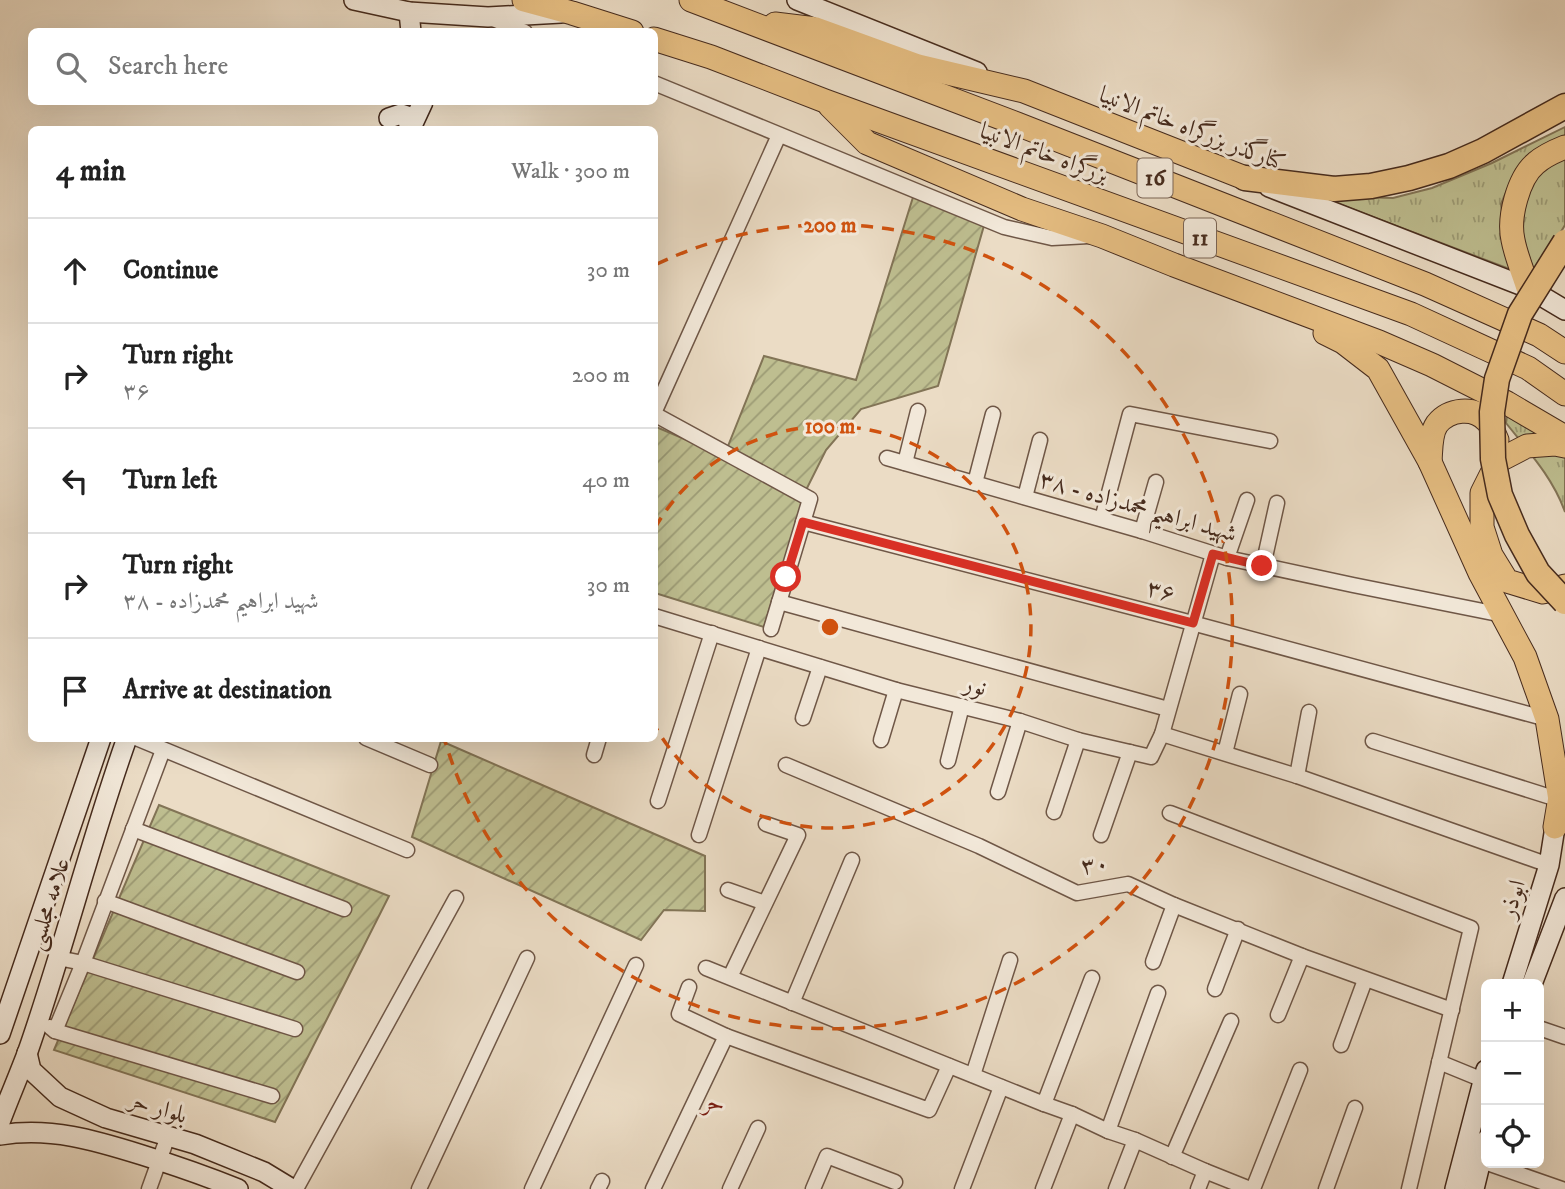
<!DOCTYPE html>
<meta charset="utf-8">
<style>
:root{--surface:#fff;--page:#f2f2f2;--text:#222;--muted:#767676;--line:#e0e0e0}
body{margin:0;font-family:"IM FELL DW Pica",Amiri,serif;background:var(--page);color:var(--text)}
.controls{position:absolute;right:21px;bottom:21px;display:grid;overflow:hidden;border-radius:10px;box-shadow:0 7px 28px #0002}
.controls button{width:63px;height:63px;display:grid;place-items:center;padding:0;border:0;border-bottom:2px solid var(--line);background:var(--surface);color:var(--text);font:35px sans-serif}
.stop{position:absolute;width:21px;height:21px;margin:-16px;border:5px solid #d93025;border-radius:50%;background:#fff}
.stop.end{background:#d93025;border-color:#fff;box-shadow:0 2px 7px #0008}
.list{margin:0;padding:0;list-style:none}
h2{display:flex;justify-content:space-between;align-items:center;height:91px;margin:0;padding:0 28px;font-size:30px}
h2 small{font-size:23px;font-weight:400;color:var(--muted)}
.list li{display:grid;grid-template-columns:46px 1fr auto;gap:21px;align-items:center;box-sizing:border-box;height:105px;padding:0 28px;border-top:2px solid var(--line)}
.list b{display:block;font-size:26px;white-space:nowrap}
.list p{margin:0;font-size:23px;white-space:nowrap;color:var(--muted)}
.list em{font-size:23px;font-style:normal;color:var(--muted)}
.icon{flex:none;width:38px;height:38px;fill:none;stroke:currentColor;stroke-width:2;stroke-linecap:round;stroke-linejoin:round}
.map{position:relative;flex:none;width:1565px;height:1189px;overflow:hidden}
.search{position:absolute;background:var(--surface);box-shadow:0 7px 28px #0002;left:28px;top:28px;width:630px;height:77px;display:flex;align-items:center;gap:18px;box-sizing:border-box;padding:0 24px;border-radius:10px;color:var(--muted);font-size:26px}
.panel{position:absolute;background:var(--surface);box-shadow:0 7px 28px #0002;left:28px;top:126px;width:630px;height:616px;border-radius:10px}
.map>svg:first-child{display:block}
</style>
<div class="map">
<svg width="1565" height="1189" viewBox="0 0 1565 1189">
<defs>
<pattern id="grass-tufts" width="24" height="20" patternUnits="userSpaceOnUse" patternTransform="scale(1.75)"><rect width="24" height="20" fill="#bebe90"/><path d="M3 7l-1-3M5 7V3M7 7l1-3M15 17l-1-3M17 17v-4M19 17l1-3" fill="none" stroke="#9c9b75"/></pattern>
<pattern id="garden-furrows" width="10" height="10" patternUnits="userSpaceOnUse" patternTransform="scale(1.75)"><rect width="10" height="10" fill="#bebe90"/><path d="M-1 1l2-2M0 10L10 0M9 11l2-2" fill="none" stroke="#9c9b75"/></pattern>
</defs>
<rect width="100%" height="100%" fill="#ebdcc5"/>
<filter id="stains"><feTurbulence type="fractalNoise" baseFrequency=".00286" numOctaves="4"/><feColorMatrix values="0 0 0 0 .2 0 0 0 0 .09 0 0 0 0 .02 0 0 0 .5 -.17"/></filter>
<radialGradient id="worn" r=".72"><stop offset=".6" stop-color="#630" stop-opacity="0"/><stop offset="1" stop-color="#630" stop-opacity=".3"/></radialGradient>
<g fill="url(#grass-tufts)" stroke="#827456" stroke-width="2">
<path d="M1565 127V138L1542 146 1516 169 1501 204 1506 250 1512 270 1318 196 1393 198 1432 188 1492 163Z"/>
<path d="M1565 155V225L1535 275 1521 232V212L1531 180Z"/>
<path d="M1507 416 1565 448V512C1553 478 1529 452 1506 423Z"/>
</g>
<g fill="url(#garden-furrows)" stroke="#827456" stroke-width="2">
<path d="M914 194 985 222 938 386 861 409 826 450 806 490 764 627 655 593 654 426 724 456 764 356 856 380Z"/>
<path d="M441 741 705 856V911L664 910 641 940 412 837Z"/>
<path d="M159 805 389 896 275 1122 54 1050Z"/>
</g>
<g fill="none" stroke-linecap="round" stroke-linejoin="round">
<g stroke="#6f5747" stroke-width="17">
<g id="minor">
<path d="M493 19 525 32"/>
<path d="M654 83 1004 227 1052 238 1089 236"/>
<path d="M654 413 779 135"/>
<path d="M654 414 810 499 771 629"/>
<path d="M887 458 1142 531 1227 558 1353 585 1503 615"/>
<path d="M905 463 918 411"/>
<path d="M975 483 993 414"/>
<path d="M1025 497 1040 440"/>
<path d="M1102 519 1130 414 1270 441"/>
<path d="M803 522 1181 620 1547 719"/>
<path d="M1142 531 1156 482"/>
<path d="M1227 558 1247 500"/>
<path d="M1263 566 1277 503"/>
<path d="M779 602 1168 709"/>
<path d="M654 616 896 690 1020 721 1078 740 1151 757 1162 734 1213 554"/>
<path d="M803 718 820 667"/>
<path d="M1162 734 1297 776 1549 865"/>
<path d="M136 738 407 850"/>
<path d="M366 738 430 765"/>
<path d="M881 740 896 690"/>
<path d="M1373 741 1560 800"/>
<path d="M1225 753 1240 694"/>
<path d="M594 755 599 738"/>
<path d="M948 761 962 706"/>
<path d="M786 765 979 846 1077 893 1128 884 1174 905 1302 956 1452 1010"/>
<path d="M1297 776 1309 712"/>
<path d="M998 792 1020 721"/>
<path d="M658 801 712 633"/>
<path d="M1054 812 1078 740"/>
<path d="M1170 813 1471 928 1409 1189"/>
<path d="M133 829 344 909"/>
<path d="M699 835 759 648"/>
<path d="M1101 835 1130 752"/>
<path d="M728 890 765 903"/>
<path d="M105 901 297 972"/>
<path d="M58 958 83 963 295 1029"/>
<path d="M1153 962 1174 905"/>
<path d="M706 968 1044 1104 1072 1114 1108 1131 1135 1140 1205 1171 1250 1189"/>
<path d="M730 977 798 835 766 824"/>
<path d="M689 987 679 1014 726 1036 929 1110 949 1066"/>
<path d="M1215 989 1238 929"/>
<path d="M792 1003 852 860"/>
<path d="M1278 1015 1302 956"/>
<path d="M50 1027 55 1031 272 1096"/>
<path d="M1539 1028 1565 1037"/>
<path d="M55 1031 83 963 163 750"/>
<path d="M1341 1045 1365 980"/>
<path d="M1439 1062 1483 1080"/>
<path d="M973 1075 1010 960"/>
<path d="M1044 1104 1092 978"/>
<path d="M1108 1131 1158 993"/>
<path d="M1172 1157 1231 1021"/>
<path d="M1487 1163 1562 1189"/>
<path d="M149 1189 168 1136"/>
<path d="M296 1189 456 898"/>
<path d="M419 1189 527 958"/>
<path d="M532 1189 636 965"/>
<path d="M598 1189 602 1181"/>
<path d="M653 1189 726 1036"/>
<path d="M730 1189 758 1128"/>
<path d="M813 1189 827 1156 895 1182"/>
<path d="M962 1189 1001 1087"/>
<path d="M1043 1189 1072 1114"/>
<path d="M1116 1189 1135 1140"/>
<path d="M1198 1189 1205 1171"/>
<path d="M1253 1189 1300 1070"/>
<path d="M1326 1189 1355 1108"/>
</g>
</g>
<g stroke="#462b1d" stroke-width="22">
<g id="secondary">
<path d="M354 0 409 12 488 17 561 13"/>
<path d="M797 0 977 72"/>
<path d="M409 12 411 32"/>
<path d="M389 118 401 114 407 116 410 129"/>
<path d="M410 130 423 102"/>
<path d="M1269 187 1528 288 1565 310"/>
<path d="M1512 984 1549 865 1555 827"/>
<path d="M1532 984 1565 898"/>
<path d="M0 1034 101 738"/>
<path d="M27 1053 31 1070 60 1097 106 1118 195 1144 264 1172 292 1189"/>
<path d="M0 1122C9 1098 19 1075 28 1051 64 948 90 842 127 738"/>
<path d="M0 1135C51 1127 94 1140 142 1155 174 1165 206 1176 238 1189"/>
<path d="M1455 1189 1486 1070"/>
<path d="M1474 1189 1486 1140"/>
</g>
</g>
<g stroke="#462b1d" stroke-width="25">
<g id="trunk">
<path d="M524 0 572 13 632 32"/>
<path d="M691 0 1017 124 1425 284 1539 335 1565 352"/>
<path d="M775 24 816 29 918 66 1024 91 1245 178"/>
<path d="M654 39 711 57 825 101 1411 314 1528 368 1565 394"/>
<path d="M830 106 867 143 1022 209 1102 236 1174 265 1379 342 1432 365 1507 403 1565 437"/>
<path d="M1528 288C1523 272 1516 256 1513 240 1508 218 1518 178 1536 163 1544 156 1555 151 1565 147"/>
<path d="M1325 333 1343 342 1378 369 1430 462 1480 573 1525 657 1547 719 1560 800"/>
<path d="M1565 446 1555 444 1527 446 1498 461 1482 493V527L1491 555 1507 581 1543 592 1565 586"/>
<path d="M1430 462C1431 450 1430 434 1437 424 1449 409 1474 406 1487 421 1492 426 1494 434 1497 440"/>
<path d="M1555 827 1562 785"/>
</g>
</g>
<g stroke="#462b1d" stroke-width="27">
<path id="motorway" d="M1245 178 1334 189 1371 186 1409 178 1449 166 1483 151 1565 106"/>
</g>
<use href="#minor" stroke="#f2e8d9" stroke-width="14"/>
<use href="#secondary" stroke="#f2e8d9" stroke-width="19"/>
<use href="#trunk" stroke="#e6be82" stroke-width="23"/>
<use href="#motorway" stroke="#e6be82" stroke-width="24"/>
<g stroke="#462b1d" stroke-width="27" stroke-linecap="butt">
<path id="motorway-bridge" d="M1565 242 1520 314 1497 379 1492 412 1493 459 1500 495 1517 535 1538 573 1565 602"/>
</g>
<use href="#motorway-bridge" stroke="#e6be82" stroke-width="24"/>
</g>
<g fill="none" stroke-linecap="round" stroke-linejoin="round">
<path stroke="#d93025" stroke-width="9" d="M786 577 803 522 1193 623 1213 554 1262 566"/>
</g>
<g fill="none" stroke="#d0520f" stroke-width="3.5" stroke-dasharray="12 9">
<path d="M655 528A201 201 0 1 1 655 726"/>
<path d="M657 264A402 402 0 1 1 445 741"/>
</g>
<g text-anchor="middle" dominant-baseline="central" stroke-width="6" stroke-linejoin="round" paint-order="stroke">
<g fill="#f2e8d9" stroke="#7a6455" stroke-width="2">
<rect x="1137.5" y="158.5" width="35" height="39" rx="5"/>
<rect x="1184" y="218.5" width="32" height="39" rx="5"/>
</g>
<g font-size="23" font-weight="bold" fill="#462b1d">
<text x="1155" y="178">16</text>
<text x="1200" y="238">11</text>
</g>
<g font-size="24" fill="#462b1d" stroke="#f2e8d9">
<text transform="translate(1192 129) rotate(21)">کنارگذر بزرگراه خاتم الانبیا</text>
<text transform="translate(1044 153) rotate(20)">بزرگراه خاتم الانبیا</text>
<text transform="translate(1138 507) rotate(16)">شهید ابراهیم محمدزاده - ۳۸</text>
<text transform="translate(1161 591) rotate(15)">۳۶</text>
<text transform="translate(975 686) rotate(14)">نور</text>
<text transform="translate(1095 865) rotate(-6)">۳۰</text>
<text transform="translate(1513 899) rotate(-73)">ابوذر</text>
<text transform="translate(49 904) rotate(-73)">علامه مجلسی</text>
<text transform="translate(158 1108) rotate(17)">بلوار حر</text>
</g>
<g font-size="26" fill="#7a1f14" stroke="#f2e8d9">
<text x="713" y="1102">حر</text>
</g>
</g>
<circle cx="830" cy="627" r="10" fill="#d0520f" stroke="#f2e8d9" stroke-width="3.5"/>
<g font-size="21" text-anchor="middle" font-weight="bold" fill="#d0520f" stroke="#f2e8d9" stroke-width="6" stroke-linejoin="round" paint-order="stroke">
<text x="830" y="232">200 m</text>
<text x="830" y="433">100 m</text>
</g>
<rect width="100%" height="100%" filter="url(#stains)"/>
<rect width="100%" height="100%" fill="url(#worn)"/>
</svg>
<div class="controls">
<button>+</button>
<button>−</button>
<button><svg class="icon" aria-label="locate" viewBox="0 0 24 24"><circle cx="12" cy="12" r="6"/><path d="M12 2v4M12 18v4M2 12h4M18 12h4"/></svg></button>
</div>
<div class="stop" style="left:786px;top:577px"></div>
<div class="stop end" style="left:1262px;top:566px"></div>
<div class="search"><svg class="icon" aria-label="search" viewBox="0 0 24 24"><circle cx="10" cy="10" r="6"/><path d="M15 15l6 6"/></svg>Search here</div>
<section class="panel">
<h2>4 min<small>Walk · 300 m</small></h2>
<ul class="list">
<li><svg class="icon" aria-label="ahead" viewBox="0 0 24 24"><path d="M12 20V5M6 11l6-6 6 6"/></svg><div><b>Continue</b></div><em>30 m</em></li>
<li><svg class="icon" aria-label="right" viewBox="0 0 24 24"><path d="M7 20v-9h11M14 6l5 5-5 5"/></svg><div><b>Turn right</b><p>۳۶</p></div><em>200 m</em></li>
<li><svg class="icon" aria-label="left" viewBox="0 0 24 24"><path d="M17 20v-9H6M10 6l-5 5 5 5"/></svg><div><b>Turn left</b></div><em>40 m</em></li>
<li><svg class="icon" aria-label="right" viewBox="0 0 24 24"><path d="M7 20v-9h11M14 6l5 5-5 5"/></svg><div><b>Turn right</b><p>شهید ابراهیم محمدزاده - ۳۸</p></div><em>30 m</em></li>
<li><svg class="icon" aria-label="arrive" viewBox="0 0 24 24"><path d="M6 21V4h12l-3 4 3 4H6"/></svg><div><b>Arrive at destination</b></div></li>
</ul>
</section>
</div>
